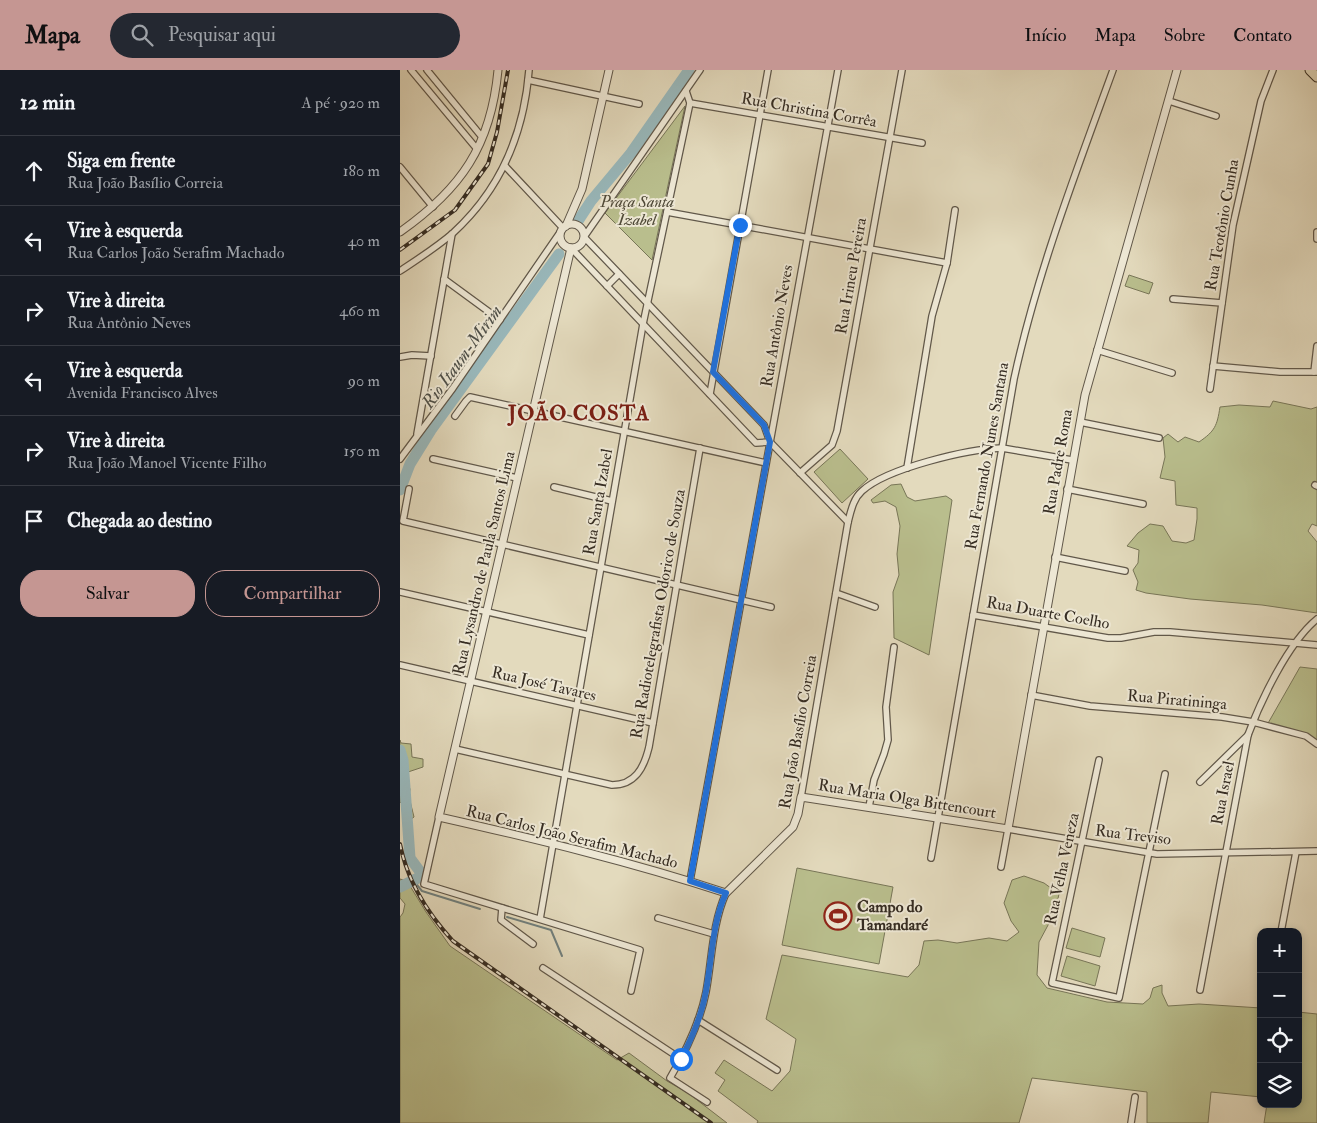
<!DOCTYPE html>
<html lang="pt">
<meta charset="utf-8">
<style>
:root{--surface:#171b24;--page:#242831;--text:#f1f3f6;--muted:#9ea1a6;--line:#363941;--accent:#c59692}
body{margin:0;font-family:"IM FELL Double Pica",serif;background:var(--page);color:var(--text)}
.controls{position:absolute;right:15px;bottom:15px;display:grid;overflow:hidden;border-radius:10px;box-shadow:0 2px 8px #0003}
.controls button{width:45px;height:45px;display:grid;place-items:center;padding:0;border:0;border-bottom:1px solid var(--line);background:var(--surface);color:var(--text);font:25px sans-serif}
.stop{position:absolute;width:15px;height:15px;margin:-11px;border:4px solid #1a73e8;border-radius:50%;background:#fff}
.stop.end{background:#1a73e8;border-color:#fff;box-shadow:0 1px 5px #0008}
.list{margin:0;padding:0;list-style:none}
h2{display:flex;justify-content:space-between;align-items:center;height:65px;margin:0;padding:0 20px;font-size:21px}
h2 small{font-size:16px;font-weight:400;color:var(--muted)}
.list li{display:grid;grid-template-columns:32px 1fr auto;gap:15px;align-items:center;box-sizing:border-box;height:70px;padding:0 20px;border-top:1px solid var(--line)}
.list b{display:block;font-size:19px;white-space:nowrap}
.list p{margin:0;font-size:16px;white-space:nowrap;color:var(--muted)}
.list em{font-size:16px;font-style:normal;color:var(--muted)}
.actions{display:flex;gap:10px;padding:15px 20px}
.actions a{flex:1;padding:11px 0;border:1px solid var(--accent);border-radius:20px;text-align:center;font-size:18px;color:var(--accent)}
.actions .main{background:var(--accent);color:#111}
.icon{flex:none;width:28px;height:28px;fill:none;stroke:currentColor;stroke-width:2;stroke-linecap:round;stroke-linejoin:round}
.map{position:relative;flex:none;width:917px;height:1053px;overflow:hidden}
header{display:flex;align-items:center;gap:30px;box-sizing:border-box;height:70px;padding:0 25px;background:var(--accent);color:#111}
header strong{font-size:24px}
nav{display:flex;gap:28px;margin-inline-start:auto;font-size:18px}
.search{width:350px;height:45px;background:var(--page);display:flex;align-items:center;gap:12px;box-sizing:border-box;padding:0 18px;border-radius:28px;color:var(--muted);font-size:19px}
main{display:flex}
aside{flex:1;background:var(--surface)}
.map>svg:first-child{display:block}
</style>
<header>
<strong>Mapa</strong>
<div class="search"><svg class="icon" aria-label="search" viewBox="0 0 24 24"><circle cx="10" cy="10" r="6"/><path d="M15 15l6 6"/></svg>Pesquisar aqui</div>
<nav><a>Início</a><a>Mapa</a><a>Sobre</a><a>Contato</a></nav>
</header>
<main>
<aside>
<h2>12 min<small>A pé · 920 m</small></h2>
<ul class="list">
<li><svg class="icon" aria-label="ahead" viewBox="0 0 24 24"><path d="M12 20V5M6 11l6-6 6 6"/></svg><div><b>Siga em frente</b><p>Rua João Basílio Correia</p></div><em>180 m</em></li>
<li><svg class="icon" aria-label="left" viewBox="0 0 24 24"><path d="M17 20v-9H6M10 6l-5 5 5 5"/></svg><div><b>Vire à esquerda</b><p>Rua Carlos João Serafim Machado</p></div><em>40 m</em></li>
<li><svg class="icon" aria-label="right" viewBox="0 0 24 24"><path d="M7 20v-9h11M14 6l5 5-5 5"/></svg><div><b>Vire à direita</b><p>Rua Antônio Neves</p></div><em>460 m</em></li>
<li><svg class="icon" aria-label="left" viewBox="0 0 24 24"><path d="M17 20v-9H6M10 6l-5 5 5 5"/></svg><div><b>Vire à esquerda</b><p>Avenida Francisco Alves</p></div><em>90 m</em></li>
<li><svg class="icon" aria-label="right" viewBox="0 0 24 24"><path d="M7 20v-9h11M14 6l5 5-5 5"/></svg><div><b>Vire à direita</b><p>Rua João Manoel Vicente Filho</p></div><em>150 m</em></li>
<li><svg class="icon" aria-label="arrive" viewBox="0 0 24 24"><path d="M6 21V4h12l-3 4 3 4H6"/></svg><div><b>Chegada ao destino</b></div></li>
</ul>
<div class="actions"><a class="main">Salvar</a><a>Compartilhar</a></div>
</aside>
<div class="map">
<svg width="917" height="1053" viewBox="0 0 917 1053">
<rect width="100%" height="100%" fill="#e3dabd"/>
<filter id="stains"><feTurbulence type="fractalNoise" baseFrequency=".004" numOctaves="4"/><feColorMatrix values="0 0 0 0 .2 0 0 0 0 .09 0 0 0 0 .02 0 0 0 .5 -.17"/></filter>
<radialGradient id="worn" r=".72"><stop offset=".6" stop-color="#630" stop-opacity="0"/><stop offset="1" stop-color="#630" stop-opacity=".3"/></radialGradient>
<g fill="#b9be8d" stroke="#787658">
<path d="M285 36 252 190 205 143Z"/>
<path d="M729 205 753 213 749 224 725 216Z"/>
<path d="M873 331 911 339 917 337V456L912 454 908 461 917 472V543L862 535 790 529 746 523 736 520 738 512 733 500 738 493 739 480 727 476 738 463 750 454 763 456 772 471 786 473 794 470 797 449V438L776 435 775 411 760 408 765 387 763 368 768 364 778 372 785 367 799 372C815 361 817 356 820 337L839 335 870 337Z"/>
<path d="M440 379 468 409 442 433 414 402Z"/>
<path d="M501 414 507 427 515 431 546 426 552 430 529 585 494 568 493 522 499 505 497 484 500 456 496 437 485 431 473 433 471 430 491 415Z"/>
<path d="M900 597 917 599V672L867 655Z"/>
<path d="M0 670 1 673 11 674 12 687 23 689V697L8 702 7 713 10 719 9 727 14 747 10 750 4 746 2 734 0 732Z"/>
<path d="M397 798 493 817 479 894 382 875Z"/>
<path d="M624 806 644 813 659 824 655 842 639 872 637 905 647 918 707 932 743 934 750 928 753 918 762 915V923L768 936 799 934 861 938V1027L811 1022 808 1053H747V1022L632 1008 619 1053H357L358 1051 318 1021 325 1010 315 1003 324 990 372 1021 390 1001 396 969 366 949 382 885 508 907 519 895 524 871 538 870 557 873 589 868 607 871 619 862 611 851 604 833 612 810Z"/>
<path d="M0 809 7 811 26 842 50 876 217 990 229 983 267 1011 288 1023 327 1053H0V847L3 843 5 834 0 828Z"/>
<path d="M672 858 705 868 700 887 666 878Z"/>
<path d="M667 886 700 896 695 916 661 906Z"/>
<path d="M898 942 917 944V1053H864L867 1034H898Z"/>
</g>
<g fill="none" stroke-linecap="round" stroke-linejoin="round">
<g stroke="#71807e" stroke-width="2">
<path d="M18 808 17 815 22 821 80 839"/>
<path d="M107 847 151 860 162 886"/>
</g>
<g stroke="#99b8bb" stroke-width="11">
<path d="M178 151 191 131 231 83 289 0"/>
<path d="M0 420 10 394 31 360 159 184"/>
<path d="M0 680 3 690 10 788 21 803 18 808 0 817"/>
</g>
<g stroke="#61584a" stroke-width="8">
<g id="minor">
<path d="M11 0 77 79"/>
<path d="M27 0 82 67"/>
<path d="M300 0 184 167 364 355 370 372 448 452"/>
<path d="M128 10 239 34"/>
<path d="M769 31 816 46"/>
<path d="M290 33 522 73"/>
<path d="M105 96 163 158"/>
<path d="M0 97 33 137"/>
<path d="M267 142 547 193"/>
<path d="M917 162V169"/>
<path d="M171 178 356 373 370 372"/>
<path d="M0 201C18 189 37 177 53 163 100 120 124 63 129 0"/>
<path d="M44 209 100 250"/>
<path d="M207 216 219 204"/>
<path d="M773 229 822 233"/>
<path d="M697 280 772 303"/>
<path d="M0 287 12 285 31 286"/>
<path d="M813 296 880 302H917"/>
<path d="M914 302 917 276"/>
<path d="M810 319 833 155 861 31 873 0"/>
<path d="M310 324 368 0"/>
<path d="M55 346 66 331 70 327 366 393"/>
<path d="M680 352 759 368"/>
<path d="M17 364 52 164"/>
<path d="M0 389 53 318 161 161"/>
<path d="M33 389 117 408"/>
<path d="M507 398 532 246 547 193 555 140"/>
<path d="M400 403 432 375 437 361 502 0"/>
<path d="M915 415 917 416"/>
<path d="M154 417 212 431"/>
<path d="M9 419 3 451 371 537"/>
<path d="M667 419 743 434"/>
<path d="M655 487 725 501"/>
<path d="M0 522 189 565"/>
<path d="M436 523 475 537"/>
<path d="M573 545 708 568H721L754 562H770L917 575"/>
<path d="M0 595 253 653"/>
<path d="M631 625 690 636 822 647 853 652 906 666 917 674"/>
<path d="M55 679 212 715C235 715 244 698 249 677L300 378"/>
<path d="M699 690 652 913 719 928 765 704"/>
<path d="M800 712 848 665"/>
<path d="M401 727 448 452C451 441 453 429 462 421 487 398 568 379 602 378L672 390"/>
<path d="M469 737 474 710 484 684 488 670 486 637 494 577"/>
<path d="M39 747 24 814 240 880 231 921"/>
<path d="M531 788 614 309C637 203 676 102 713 0"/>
<path d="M601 797 608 759 757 784 917 781"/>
<path d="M290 811 438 0"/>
<path d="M102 838 101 850 133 874"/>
<path d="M258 848 314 864"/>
<path d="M140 849 243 254 290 33 286 21"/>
<path d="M881 862 896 782"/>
<path d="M143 898 281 989"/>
<path d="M800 920 848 665C861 630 888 573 917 549"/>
<path d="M298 950 377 1000"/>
<path d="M307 1032 270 1008C286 981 300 953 306 922 312 890 312 854 326 823"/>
<path d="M731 1053 735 1027"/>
</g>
</g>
<g stroke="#61584a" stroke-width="9">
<g id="tertiary">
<circle cx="172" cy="166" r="12"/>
<path d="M166 156 182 119 185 106 209 0"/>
<path d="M0 162C61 119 91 76 98 0"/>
<path d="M171 178 39 747C136 769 232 792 326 823L393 757 398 744 401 727 608 759 685 325 777 0"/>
</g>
</g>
<g stroke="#362d23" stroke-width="11">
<path id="primary" d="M910 0 917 7"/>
</g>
<use href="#minor" stroke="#ede7d4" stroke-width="5.5"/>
<use href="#tertiary" stroke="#ede7d4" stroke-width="7"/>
<use href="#primary" stroke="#e3dabd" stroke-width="9"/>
<g stroke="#362d23" stroke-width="4">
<g id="rail">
<path d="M0 180 55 140 88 94 97 62 108 0"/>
<path d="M0 774C7 810 28 844 53 871L311 1053"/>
</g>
</g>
<use href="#rail" stroke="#ede7d4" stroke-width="2" stroke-dasharray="5.5" stroke-linecap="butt"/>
</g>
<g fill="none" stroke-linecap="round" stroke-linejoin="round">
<path stroke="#1a73e8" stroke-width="6" d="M281 989C292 968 302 945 306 921 312 889 312 853 326 823L290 811 370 372 364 355 313 302 340 155"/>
</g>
<defs>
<g id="stadium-ring" transform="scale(1.4375)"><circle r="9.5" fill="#ede7d4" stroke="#8f2418" stroke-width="1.5"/><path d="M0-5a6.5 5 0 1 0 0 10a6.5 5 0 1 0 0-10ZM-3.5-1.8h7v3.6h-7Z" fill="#8f2418"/></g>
</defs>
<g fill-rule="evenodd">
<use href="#stadium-ring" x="438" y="846"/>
</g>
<g text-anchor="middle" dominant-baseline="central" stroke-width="4" stroke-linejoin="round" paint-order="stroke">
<g font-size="16" fill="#362d23" stroke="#ede7d4">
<text transform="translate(409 40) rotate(10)">Rua Christina Corrêa</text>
<text transform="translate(822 155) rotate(-80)">Rua Teotônio Cunha</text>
<text transform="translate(451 206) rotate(-80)">Rua Irineu Pereira</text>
<text transform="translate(377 256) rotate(-80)">Rua Antônio Neves</text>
<text transform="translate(587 386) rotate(-80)">Rua Fernando Nunes Santana</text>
<text transform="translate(658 392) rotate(-80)">Rua Padre Roma</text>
<text transform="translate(198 432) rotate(-80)">Rua Santa Izabel</text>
<text transform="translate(84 493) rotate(-77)">Rua Lysandro de Paula Santos Lima</text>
<text transform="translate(648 543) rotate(10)">Rua Duarte Coelho</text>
<text transform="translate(258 544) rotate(-80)">Rua Radiotelegrafista Odorico de Souza</text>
<text transform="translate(144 614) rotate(13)">Rua José Tavares</text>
<text transform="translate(777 630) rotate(5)">Rua Piratininga</text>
<text transform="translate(398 662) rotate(-80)">Rua João Basílio Correia</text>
<text transform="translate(823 723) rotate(-79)">Rua Israel</text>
<text transform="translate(507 729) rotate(9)">Rua Maria Olga Bittencourt</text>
<text transform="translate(733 765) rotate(7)">Rua Treviso</text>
<text transform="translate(172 767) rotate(14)">Rua Carlos João Serafim Machado</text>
<text transform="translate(662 799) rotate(-78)">Rua Velha Veneza</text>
</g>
<g font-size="16" font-style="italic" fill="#504a38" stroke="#ede7d4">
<text x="237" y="132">Praça Santa<tspan x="237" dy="18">Izabel</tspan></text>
</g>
<g font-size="16" font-weight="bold" fill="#362d23" stroke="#ede7d4" text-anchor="start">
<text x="457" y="837">Campo do<tspan x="457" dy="18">Tamandaré</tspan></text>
</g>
<g font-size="18" font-style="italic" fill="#4f5049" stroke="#ede7d4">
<text transform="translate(62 287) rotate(-54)">Rio Itaum-Mirim</text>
</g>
<g font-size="21" font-weight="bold" letter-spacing="1" fill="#7a1f14" stroke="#ede7d4">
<text x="179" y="343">JOÃO COSTA</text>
</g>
</g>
<rect width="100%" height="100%" filter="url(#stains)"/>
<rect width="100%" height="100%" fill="url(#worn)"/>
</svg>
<div class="controls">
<button>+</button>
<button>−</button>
<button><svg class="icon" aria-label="locate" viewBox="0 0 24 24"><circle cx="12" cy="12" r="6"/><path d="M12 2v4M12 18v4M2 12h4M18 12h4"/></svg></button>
<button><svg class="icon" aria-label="layers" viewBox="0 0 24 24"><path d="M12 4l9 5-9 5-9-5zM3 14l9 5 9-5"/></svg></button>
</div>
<div class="stop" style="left:281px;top:989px"></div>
<div class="stop end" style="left:340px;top:155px"></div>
</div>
</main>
